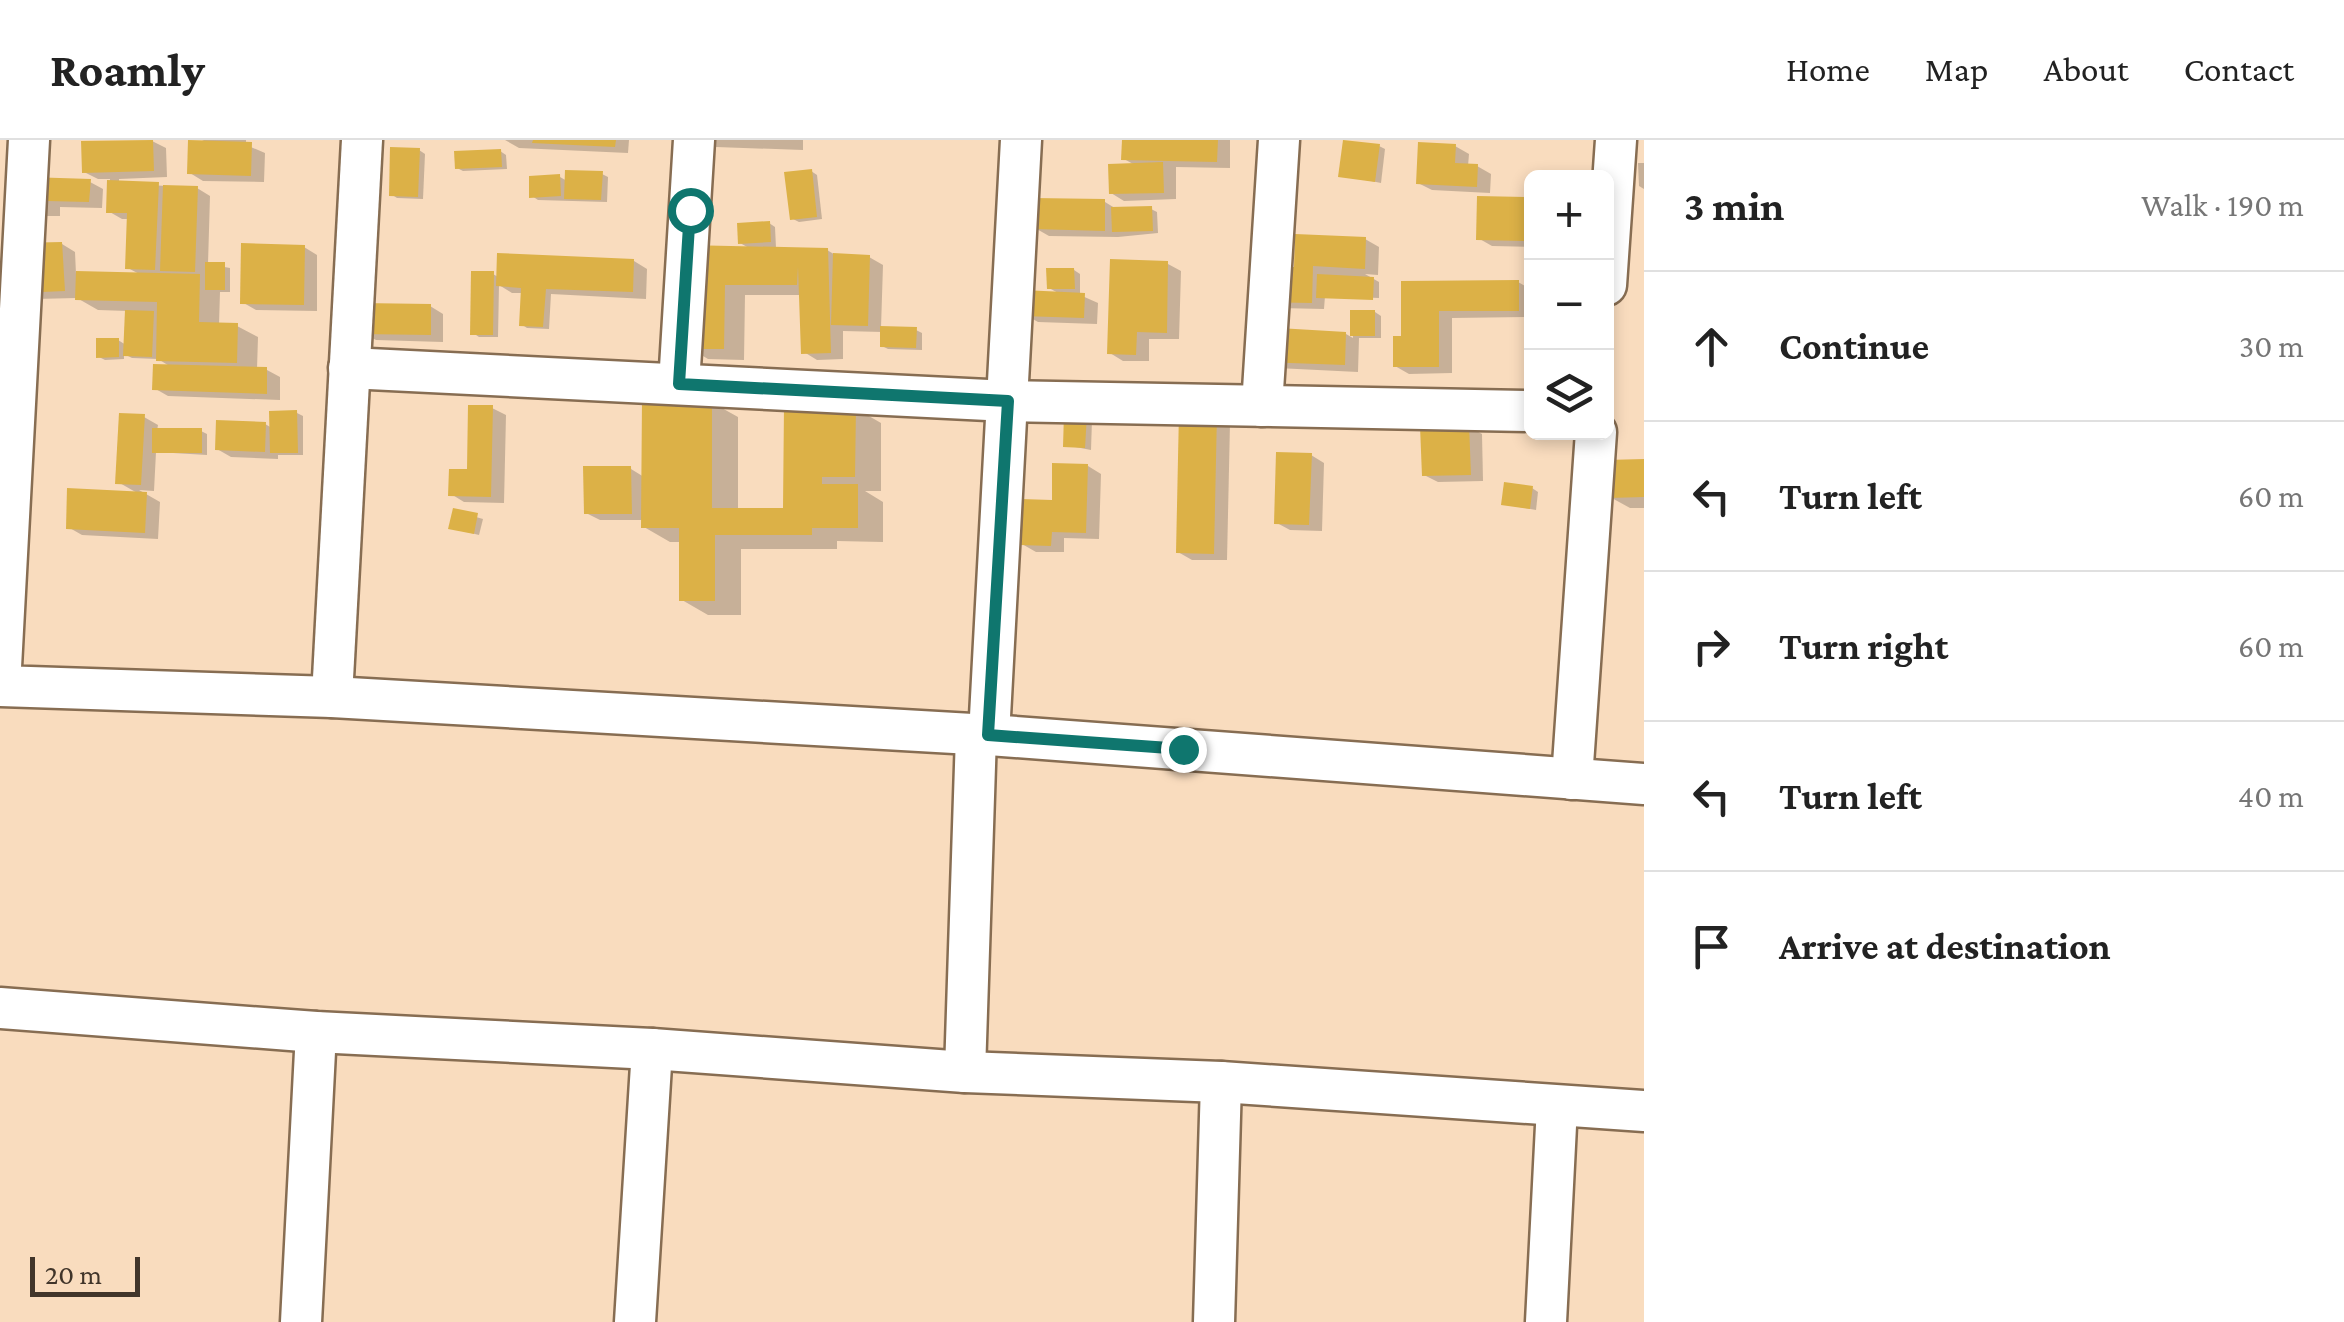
<!DOCTYPE html>
<meta charset="utf-8">
<style>
:root{--surface:#fff;--page:#f2f2f2;--text:#222;--muted:#767676;--line:#e0e0e0}
body{margin:0;font-family:"Crimson Pro",serif;background:var(--page);color:var(--text)}
.controls{position:absolute;right:30px;top:30px;display:grid;overflow:hidden;border-radius:15px;box-shadow:0 5px 15px #0003}
.controls button{width:90px;height:90px;display:grid;place-items:center;padding:0;border:0;border-bottom:2px solid var(--line);background:var(--surface);color:var(--text);font:50px sans-serif}
.scale{position:absolute;left:30px;bottom:25px;width:110px;box-sizing:border-box;padding-left:10px;border:5px solid #41352a;border-top:0;font-size:28px;line-height:35px;white-space:nowrap;color:#41352a;-webkit-text-stroke:8px #f9dcbe;paint-order:stroke}
.stop{position:absolute;width:30px;height:30px;margin:-22px;border:8px solid #0f766e;border-radius:50%;background:#fff}
.stop.end{background:#0f766e;border-color:#fff;box-shadow:0 2px 10px #0008}
.list{margin:0;padding:0;list-style:none}
h2{display:flex;justify-content:space-between;align-items:center;height:130px;margin:0;padding:0 40px;font-size:42px}
h2 small{font-size:32px;font-weight:400;color:var(--muted)}
.list li{display:grid;grid-template-columns:65px 1fr auto;gap:30px;align-items:center;box-sizing:border-box;height:150px;padding:0 40px;border-top:2px solid var(--line)}
.list b{display:block;font-size:38px;white-space:nowrap}
.list em{font-size:32px;font-style:normal;color:var(--muted)}
.icon{flex:none;width:55px;height:55px;fill:none;stroke:currentColor;stroke-width:2;stroke-linecap:round;stroke-linejoin:round}
.map{position:relative;flex:none;width:1644px;height:1182px;overflow:hidden}
header{display:flex;align-items:center;gap:60px;box-sizing:border-box;height:140px;padding:0 50px;background:var(--surface);border-bottom:2px solid var(--line)}
header strong{font-size:48px}
nav{display:flex;gap:55px;margin-inline-start:auto;font-size:35px}
main{display:flex}
aside{flex:1;background:var(--surface)}
.map>svg:first-child{display:block}
</style>
<header>
<strong>Roamly</strong>
<nav><a>Home</a><a>Map</a><a>About</a><a>Contact</a></nav>
</header>
<main>
<div class="map">
<svg width="1644" height="1182" viewBox="0 0 1644 1182">
<rect width="100%" height="100%" fill="#f9dcbe"/>
<g fill="#0003">
<path d="M202 0H246V5L265 13 264 42 203 41 190 33 208 3Z"/>
<path d="M505 0H629L628 13 519 8Z"/>
<path d="M704 0H803V10L716 7Z"/>
<path d="M1124 0H1230V28L1176 27V59L1124 61 1111 53 1135 25 1124 19Z"/>
<path d="M152 1 166 8 167 37 119 39V43L197 48 210 56 208 124 230 128V152H220L219 185 237 186 258 197 257 229 267 230 280 237V260L168 256 154 248 171 227 158 219 132 218 124 214V219L105 220 99 217 118 200 126 205 128 171 98 170 77 158 35 159 62 104 75 112 76 134 141 135 128 128 130 79H122L108 71 110 39H98L84 32Z"/>
<path d="M1379 6 1385 9 1381 43 1341 35Z"/>
<path d="M1455 6 1469 14 1468 26H1477L1491 34 1490 53 1432 50 1418 43Z"/>
<path d="M419 10 425 14 423 59 397 58 391 54Z"/>
<path d="M500 11 506 15 507 29 463 31 457 28Z"/>
<path d="M1638 23H1644V49L1639 46Z"/>
<path d="M811 31 817 35 822 79 799 82 793 79Z"/>
<path d="M602 34 608 37 607 62 538 60 532 56 560 37 567 41Z"/>
<path d="M90 42 103 49 102 68 60 67V76H43L30 68Z"/>
<path d="M1525 59 1532 63V107L1492 106 1478 98Z"/>
<path d="M1105 62 1118 70 1151 69 1157 72 1158 93 1118 97 1049 96 1035 88Z"/>
<path d="M769 83 775 87 776 108 827 110 837 116 869 117 883 125 881 188 916 190 922 193V210L888 209 882 206 883 192 843 191V219L817 220 804 212 802 155H745L744 220 708 219 688 207 689 107 749 108 740 103Z"/>
<path d="M1365 99 1379 107 1378 135 1365 134 1379 142V158L1325 156 1324 169 1279 168 1296 129Z"/>
<path d="M304 107 317 115V171L256 170 242 162Z"/>
<path d="M634 121 647 129 646 159 551 154 549 189 527 188 521 184 523 153H512L499 145 498 197H479L473 193 493 134 498 137Z"/>
<path d="M1168 124 1181 131 1179 199H1149V221H1123L1110 213Z"/>
<path d="M1074 130 1080 134V155L1098 163 1097 184 1038 182 1024 174 1060 154 1049 148Z"/>
<path d="M1518 142 1532 150V177L1452 178V233L1409 234 1395 226 1403 198V143Z"/>
<path d="M430 166 443 174V202L376 200 363 193Z"/>
<path d="M1353 172H1375L1381 176V198H1359L1358 232 1277 228 1263 220 1346 194 1353 198Z"/>
<path d="M711 262 738 277V371H786L855 268 881 283V351H865L883 362V402L837 401V409H741V475H708L682 460V402H670L644 387V380H600L586 373 631 329 644 337Z"/>
<path d="M492 268 506 275 504 363 464 362 451 354 469 332Z"/>
<path d="M297 273 303 276V315H278V319L231 317 217 309 265 284 272 288Z"/>
<path d="M1217 275 1230 283 1227 420H1192L1178 412Z"/>
<path d="M1086 276 1092 280 1091 310 1065 305Z"/>
<path d="M144 277 158 285 157 291H201L207 294V315L156 312 154 351 139 350 160 362 158 399 82 395 68 387 139 354 118 342Z"/>
<path d="M1469 287 1482 294 1483 341 1438 342 1424 335Z"/>
<path d="M1311 315 1324 323 1322 391 1290 390 1277 383Z"/>
<path d="M1644 321V368H1630L1610 357Z"/>
<path d="M1088 326 1101 334 1099 399 1064 398V412H1036L1022 404Z"/>
<path d="M1532 348 1538 352 1536 370 1503 364Z"/>
<path d="M455 371 483 379 479 395 451 388Z"/>
</g>
<g fill="#dcb147">
<path d="M153 0 154 31 82 33 81 1Z"/>
<path d="M188 0 252 2 251 36 187 34Z"/>
<path d="M533 0H616L615 7 532 3Z"/>
<path d="M1122 0H1218L1217 22 1121 20Z"/>
<path d="M1343 0 1380 4 1375 42 1338 37Z"/>
<path d="M1418 2 1456 4 1455 23 1478 24 1477 47 1416 44Z"/>
<path d="M390 7 420 8 418 57 389 56Z"/>
<path d="M501 9 502 27 455 29 454 11Z"/>
<path d="M1163 22 1164 53 1109 54 1108 24Z"/>
<path d="M812 29 817 77 790 80 784 32Z"/>
<path d="M565 30 603 31 601 60 564 59Z"/>
<path d="M560 34 561 56 529 58V36Z"/>
<path d="M28 37 91 39 89 62 47 61V70L27 69Z"/>
<path d="M107 40 159 42 155 130 125 129 127 73H106Z"/>
<path d="M163 45 198 46 195 132 160 131Z"/>
<path d="M1477 56 1526 57 1524 101 1476 100Z"/>
<path d="M1033 58 1105 59V91L1033 89Z"/>
<path d="M1152 66 1153 91 1112 92 1111 67Z"/>
<path d="M770 81 771 102 738 104 737 83Z"/>
<path d="M1295 94 1366 97 1365 129 1313 126 1312 163 1263 162V126L1294 127Z"/>
<path d="M62 102 65 151 19 153 17 103Z"/>
<path d="M241 103 305 105 304 165 240 164Z"/>
<path d="M686 105 828 108 831 213 801 214 798 127 797 145H725L724 209H685Z"/>
<path d="M497 113 634 119 633 152 546 149 543 187 519 186 521 148 496 146Z"/>
<path d="M833 113 870 115 868 186 831 185Z"/>
<path d="M1110 119 1168 121 1167 193 1137 192 1136 215 1107 214Z"/>
<rect x="205" y="122" width="20" height="28"/>
<path d="M1046 128H1074L1075 149H1047Z"/>
<path d="M76 131 200 134 199 182 238 183 237 223 156 221 157 162 75 160Z"/>
<path d="M471 131H494L493 195H470Z"/>
<path d="M1317 134 1374 137 1373 160 1316 158Z"/>
<path d="M1519 140V171H1439V227H1393V196H1401V141Z"/>
<path d="M1023 150 1085 153 1084 178 1022 176Z"/>
<path d="M360 163 431 164V195L360 194Z"/>
<path d="M125 170 154 171 152 217 123 216Z"/>
<rect x="1350" y="170" width="25" height="26"/>
<path d="M880 186 917 187 916 208 880 207Z"/>
<path d="M1262 187 1346 192 1345 225 1261 222Z"/>
<path d="M96 198H119V217L96 218Z"/>
<path d="M153 224 267 227V254L152 250Z"/>
<path d="M642 259H712V368H783L784 266H856L855 337H822V344H858V388H812V395H715V461H679V388H641Z"/>
<path d="M468 265H493L491 357 448 356 449 329H467Z"/>
<path d="M297 270 298 313H270L269 271Z"/>
<path d="M1179 271 1217 273 1214 414 1176 413Z"/>
<path d="M119 273 145 274 141 345 115 344Z"/>
<path d="M1064 273 1087 274 1085 308 1063 307Z"/>
<path d="M216 280 266 282 265 312 215 310Z"/>
<path d="M1469 284 1471 335 1422 336 1420 286Z"/>
<rect x="152" y="288" width="50" height="25"/>
<path d="M1276 312 1312 313 1309 385 1274 384Z"/>
<path d="M1644 319V357L1608 358 1606 320Z"/>
<path d="M1052 323 1088 324 1086 393 1052 392 1051 406 1020 405 1021 359 1052 360Z"/>
<path d="M583 326H631L632 374H584Z"/>
<path d="M1504 342 1533 346 1530 369 1501 365Z"/>
<path d="M67 348 147 352 145 393 66 389Z"/>
<path d="M453 368 478 373 474 394 448 389Z"/>
</g>
<g fill="none" stroke-linecap="round" stroke-linejoin="round">
<g stroke="#876d52" stroke-width="45">
<g id="minor">
<path d="M29 0 0 546 332 557 989 595 1644 644"/>
<path d="M1606 145 1616 0"/>
<path d="M349 228 1008 261 1532 271"/>
<path d="M679 244 694 0"/>
<path d="M1262 266 1279 0"/>
<path d="M332 557 362 0"/>
<path d="M989 595 1021 0"/>
<path d="M1572 639 1596 292"/>
<path d="M0 868 316 892 652 909 965 932 1221 942 1644 971"/>
<path d="M965 932 976 595"/>
<path d="M301 1182 316 892"/>
<path d="M635 1182 652 909"/>
<path d="M1214 1182 1221 942"/>
<path d="M1546 1182 1557 966"/>
</g>
</g>
<use href="#minor" stroke="#fff" stroke-width="40"/>
</g>
<g fill="none" stroke-linecap="round" stroke-linejoin="round">
<path stroke="#0f766e" stroke-width="12" d="M690 70 679 244 1008 261 988 595 1183 609"/>
</g>
</svg>
<div class="controls">
<button>+</button>
<button>−</button>
<button><svg class="icon" aria-label="layers" viewBox="0 0 24 24"><path d="M12 4l9 5-9 5-9-5zM3 14l9 5 9-5"/></svg></button>
</div>
<div class="scale">20 m</div>
<div class="stop" style="left:690px;top:70px"></div>
<div class="stop end" style="left:1183px;top:609px"></div>
</div>
<aside>
<h2>3 min<small>Walk · 190 m</small></h2>
<ul class="list">
<li><svg class="icon" aria-label="ahead" viewBox="0 0 24 24"><path d="M12 20V5M6 11l6-6 6 6"/></svg><div><b>Continue</b></div><em>30 m</em></li>
<li><svg class="icon" aria-label="left" viewBox="0 0 24 24"><path d="M17 20v-9H6M10 6l-5 5 5 5"/></svg><div><b>Turn left</b></div><em>60 m</em></li>
<li><svg class="icon" aria-label="right" viewBox="0 0 24 24"><path d="M7 20v-9h11M14 6l5 5-5 5"/></svg><div><b>Turn right</b></div><em>60 m</em></li>
<li><svg class="icon" aria-label="left" viewBox="0 0 24 24"><path d="M17 20v-9H6M10 6l-5 5 5 5"/></svg><div><b>Turn left</b></div><em>40 m</em></li>
<li><svg class="icon" aria-label="arrive" viewBox="0 0 24 24"><path d="M6 21V4h12l-3 4 3 4H6"/></svg><div><b>Arrive at destination</b></div></li>
</ul>
</aside>
</main>
